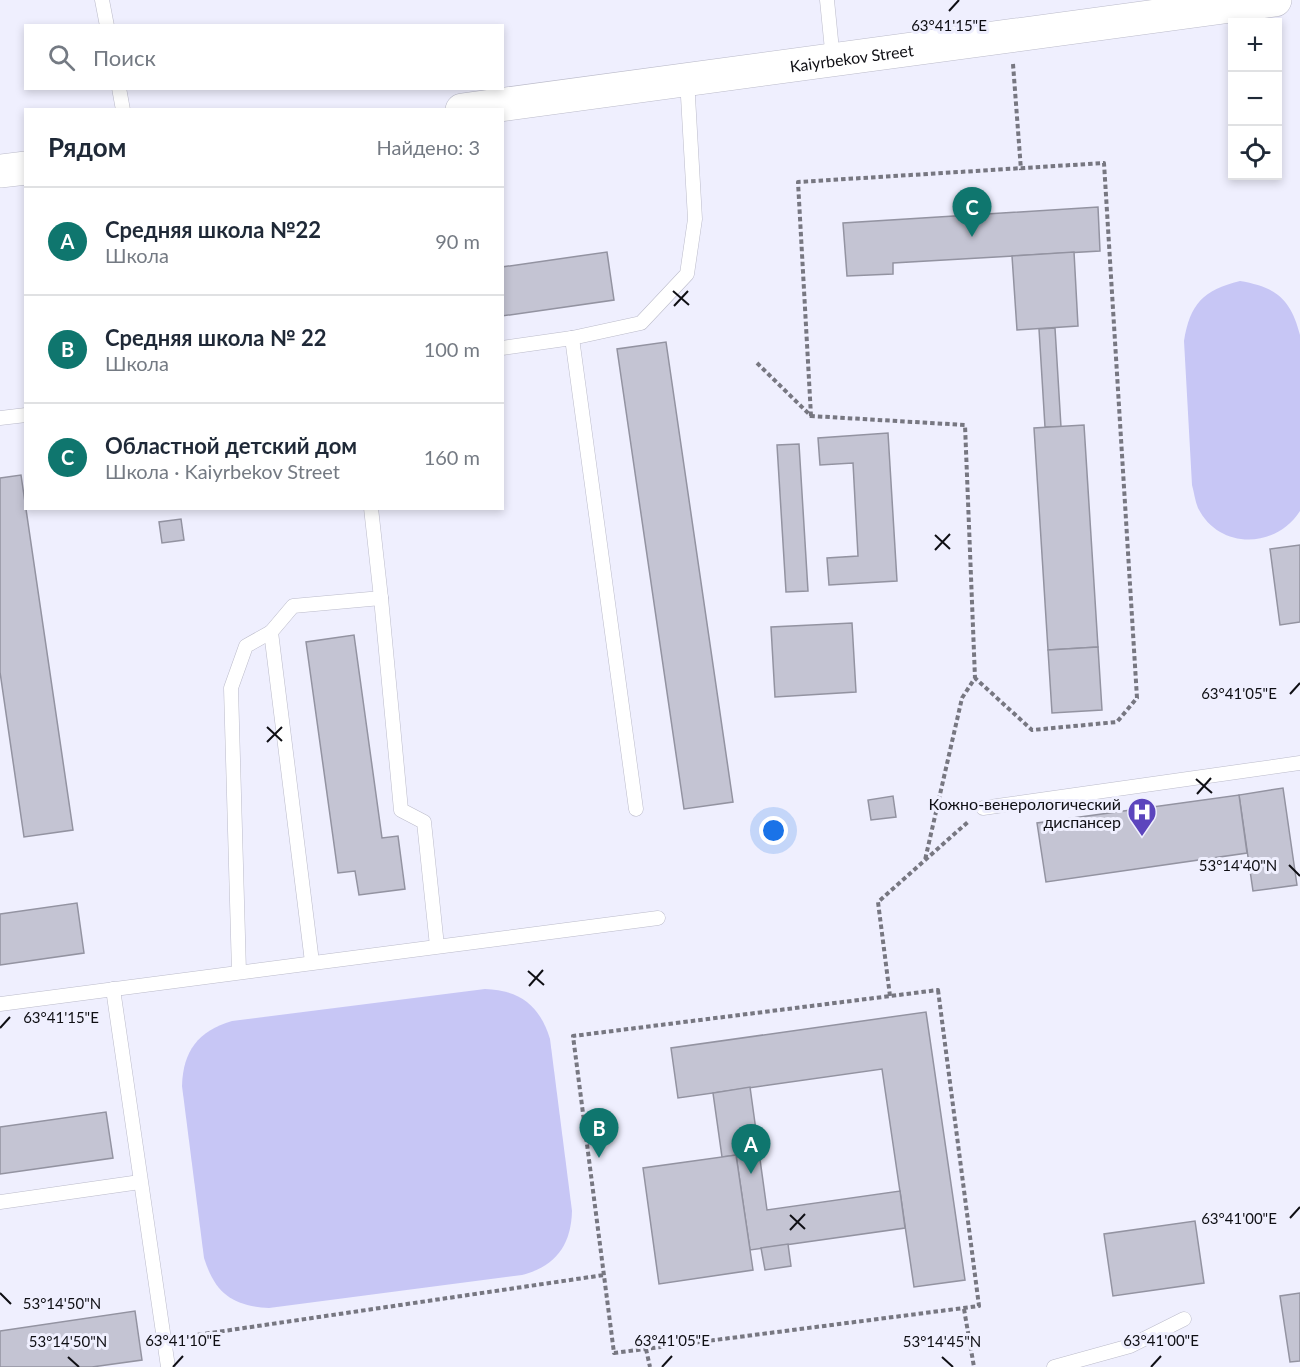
<!DOCTYPE html>
<html lang="ru">
<meta charset="utf-8">
<style>
:root{--surface:#fff;--page:#f2f2f3;--text:#1f2937;--muted:#747a83;--line:#e0e1e3;--accent:#0f766e}
body{margin:0;font-family:Lato,sans-serif;background:var(--page);color:var(--text)}
.controls{position:absolute;right:18px;top:18px;display:grid;overflow:hidden;border-radius:0px;box-shadow:0 3px 9px #0003}
.controls button{width:54px;height:54px;display:grid;place-items:center;padding:0;border:0;border-bottom:2px solid var(--line);background:var(--surface);color:var(--text);font:30px sans-serif}
.you{position:absolute;left:774px;top:831px;width:21px;height:21px;margin:-15px;border:4px solid #fff;border-radius:50%;background:#1a73e8;box-shadow:0 0 0 9px #1a73e833}
.badge{display:grid;place-items:center;width:39px;height:39px;border-radius:50%;background:var(--accent);color:#fff;font-size:20px;font-weight:700}
.pin{position:absolute;translate:-50% -50px;filter:drop-shadow(0 2px 3px #0008)}
.pin::after{content:'';position:absolute;top:32px;width:21px;height:18px;background:inherit;clip-path:polygon(0 0,100% 0,50% 100%)}
.list{margin:0;padding:0;list-style:none}
h2{display:flex;justify-content:space-between;align-items:center;height:78px;margin:0;padding:0 24px;font-size:26px}
h2 small{font-size:20px;font-weight:400;color:var(--muted)}
.list li{display:grid;grid-template-columns:39px 1fr auto;gap:18px;align-items:center;box-sizing:border-box;height:108px;padding:0 24px;border-top:2px solid var(--line)}
.list b{display:block;font-size:22px;white-space:nowrap}
.list p{margin:0;font-size:20px;white-space:nowrap;color:var(--muted)}
.list em{font-size:20px;font-style:normal;color:var(--muted)}
.icon{flex:none;width:33px;height:33px;fill:none;stroke:currentColor;stroke-width:2;stroke-linecap:round;stroke-linejoin:round}
.map{position:relative;flex:none;width:1300px;height:1367px;overflow:hidden}
.search{position:absolute;background:var(--surface);box-shadow:0 3px 9px #0003;left:24px;top:24px;width:480px;height:66px;display:flex;align-items:center;gap:15px;box-sizing:border-box;padding:0 21px;border-radius:0px;color:var(--muted);font-size:22px}
.panel{position:absolute;background:var(--surface);box-shadow:0 3px 9px #0003;left:24px;top:108px;width:480px;height:402px;border-radius:0px}
.map>svg:first-child{display:block}
</style>
<div class="map">
<svg width="1300" height="1367" viewBox="0 0 1300 1367">
<rect width="100%" height="100%" fill="#efeffe"/>
<g fill="#c7c6f5">
<path d="M1240 281C1276 287 1291 299 1300 335V511C1276 549 1219 550 1198 508 1195 501 1194 492 1192 485L1184 341C1190 304 1203 290 1240 281Z"/>
<path d="M485 989C520 990 540 1006 550 1039L572 1211C571 1245 556 1266 522 1275L269 1308C232 1306 215 1293 204 1258L182 1086C183 1051 198 1031 232 1021Z"/>
</g>
<g fill="#c4c4d3" stroke="#9393a1" stroke-width="1.5">
<path d="M1098 207 1100 251 893 263V274L847 276 843 223Z"/>
<path d="M607 252 614 300 502 316V267Z"/>
<path d="M1074 252 1078 326 1017 330 1012 256Z"/>
<path d="M1055 328 1061 427H1045L1039 329Z"/>
<path d="M666 342 733 802 684 809 617 349Z"/>
<path d="M1084 425 1098 647 1048 650 1034 428Z"/>
<path d="M888 433 897 581 829 585 827 558 858 556 853 463 820 465 818 438Z"/>
<path d="M799 444 808 591 786 592 777 445Z"/>
<path d="M21 475 73 830 24 837 0 672V478Z"/>
<path d="M181 519 184 540 162 543 159 522Z"/>
<path d="M1300 545V622L1280 625 1270 549Z"/>
<path d="M852 623 856 692 775 697 771 627Z"/>
<path d="M354 635 382 838 398 836 405 889 359 895 355 871 338 873 306 642Z"/>
<path d="M1098 647 1102 710 1052 713 1048 650Z"/>
<path d="M1283 788 1297 885 1253 891 1239 795Z"/>
<path d="M1239 795 1247 853 1046 882 1037 823Z"/>
<path d="M893 796 896 817 871 820 868 800Z"/>
<path d="M77 903 84 953 0 965V914Z"/>
<path d="M926 1012 965 1280 914 1287 882 1069 678 1098 671 1048Z"/>
<path d="M750 1087 767 1210 900 1191 905 1228 750 1250 736 1155 722 1157 713 1093Z"/>
<path d="M106 1112 113 1158 0 1174V1127Z"/>
<path d="M736 1155 753 1270 659 1284 643 1168Z"/>
<path d="M1195 1221 1204 1283 1113 1296 1104 1234Z"/>
<path d="M788 1244 791 1266 765 1270 761 1248Z"/>
<path d="M1300 1293V1361L1290 1362 1280 1296Z"/>
<path d="M135 1311 142 1360 92 1367H0V1331Z"/>
</g>
<g fill="none" stroke-linecap="round" stroke-linejoin="round">
<g stroke="#bbbbca" stroke-width="15">
<g id="service">
<path d="M102 0 107 26"/>
<path d="M827 0 833 60"/>
<path d="M119 88 123 110"/>
<path d="M572 338 636 809"/>
<path d="M502 348 572 338 641 323 687 274 695 219 687 79"/>
<path d="M0 418 26 415"/>
<path d="M381 598 401 810 424 822 437 946"/>
<path d="M983 808 1300 763"/>
<path d="M312 962 271 632 293 606 381 598 371 508"/>
<path d="M239 972 231 688 246 646 271 632"/>
<path d="M113 989 168 1367"/>
<path d="M0 1004 658 918"/>
<path d="M0 1202 140 1182"/>
<path d="M1054 1367 1130 1346 1184 1319"/>
</g>
</g>
<g stroke="#bbbbca" stroke-width="34">
<g id="secondary">
<path id="s1" d="M462 110 1275 0"/>
<path d="M0 171 26 168"/>
</g>
</g>
<g stroke="#777781" stroke-width="4" stroke-dasharray="4.5 3" stroke-linecap="butt">
<path d="M1013 64 1021 170"/>
<path d="M757 363 811 416 965 425 975 678 962 698 925 860"/>
<path d="M811 416 798 182 1104 163 1137 698 1117 722 1032 730 975 678"/>
<path d="M938 990 979 1306 614 1353 573 1036Z"/>
<path d="M890 996 878 902 969 821"/>
<path d="M964 1309 974 1367"/>
<path d="M183 1337 604 1275"/>
<path d="M646 1349 650 1367"/>
</g>
<use href="#service" stroke="#fff" stroke-width="14"/>
<use href="#secondary" stroke="#fff" stroke-width="33"/>
</g>
<path fill="none" stroke="#0f0f14" stroke-width="2" d="M949 11 959 0M673 291 689 305M674 306 688 291M935 535 950 549M935 550 950 534M1290 694 1300 683M267 727 282 741M267 742 282 727M1196 779 1212 793M1197 794 1211 778M1289 865 1300 876M528 971 544 985M529 986 543 970M0 1028 10 1017M790 1215 805 1229M1290 1218 1300 1207M790 1230 805 1214M0 1293 11 1304M68 1357 79 1367M942 1357 953 1367M173 1367 183 1356M662 1367 672 1356M1151 1367 1161 1356"/>
<defs>
<g id="hospital-pin" transform="scale(1.5)"><path d="M0 17L-7.5 6A9.5 9.5 0 1 1 7.5 6Z" fill="#5c45bd" stroke="#efeffe"/><path d="M-5-5h3v3.5h4V-5h3V5h-3V1.5h-4V5h-3Z" fill="#fff"/></g>
</defs>
<g fill-rule="evenodd">
<use href="#hospital-pin" x="1142" y="812"/>
</g>
<g text-anchor="middle" dominant-baseline="central" stroke-width="6" stroke-linejoin="round" paint-order="stroke">
<g font-size="16" fill="#0f0f14" stroke="#efeffe">
<text stroke="none"><textPath href="#s1" startOffset="393">Kaiyrbekov Street</textPath></text>
</g>
<g font-size="16" fill="#0f0f14" stroke="#efeffe" text-anchor="end">
<text x="1121" y="803">Кожно-венерологический<tspan x="1121" dy="18">диспансер</tspan></text>
</g>
</g>
<g font-size="15" text-anchor="middle" fill="#0f0f14" stroke="#efeffe" stroke-width="6" stroke-linejoin="round" paint-order="stroke">
<text x="949" y="31">63°41'15"E</text>
<text x="1239" y="699">63°41'05"E</text>
<text x="1238" y="871">53°14'40"N</text>
<text x="61" y="1023">63°41'15"E</text>
<text x="1239" y="1224">63°41'00"E</text>
<text x="62" y="1309">53°14'50"N</text>
<text x="183" y="1346">63°41'10"E</text>
<text x="672" y="1346">63°41'05"E</text>
<text x="1161" y="1346">63°41'00"E</text>
<text x="68" y="1347">53°14'50"N</text>
<text x="942" y="1347">53°14'45"N</text>
</g>
</svg>
<div class="controls">
<button>+</button>
<button>−</button>
<button><svg class="icon" aria-label="locate" viewBox="0 0 24 24"><circle cx="12" cy="12" r="6"/><path d="M12 2v4M12 18v4M2 12h4M18 12h4"/></svg></button>
</div>
<div class="you"></div>
<div class="pin badge" style="left:751px;top:1174px">A</div>
<div class="pin badge" style="left:599px;top:1158px">B</div>
<div class="pin badge" style="left:972px;top:237px">C</div>
<div class="search"><svg class="icon" aria-label="search" viewBox="0 0 24 24"><circle cx="10" cy="10" r="6"/><path d="M15 15l6 6"/></svg>Поиск</div>
<section class="panel">
<h2>Рядом<small>Найдено: 3</small></h2>
<ul class="list">
<li><span class="badge">A</span><div><b>Средняя школа №22</b><p>Школа</p></div><em>90 m</em></li>
<li><span class="badge">B</span><div><b>Средняя школа № 22</b><p>Школа</p></div><em>100 m</em></li>
<li><span class="badge">C</span><div><b>Областной детский дом</b><p>Школа · Kaiyrbekov Street</p></div><em>160 m</em></li>
</ul>
</section>
</div>
